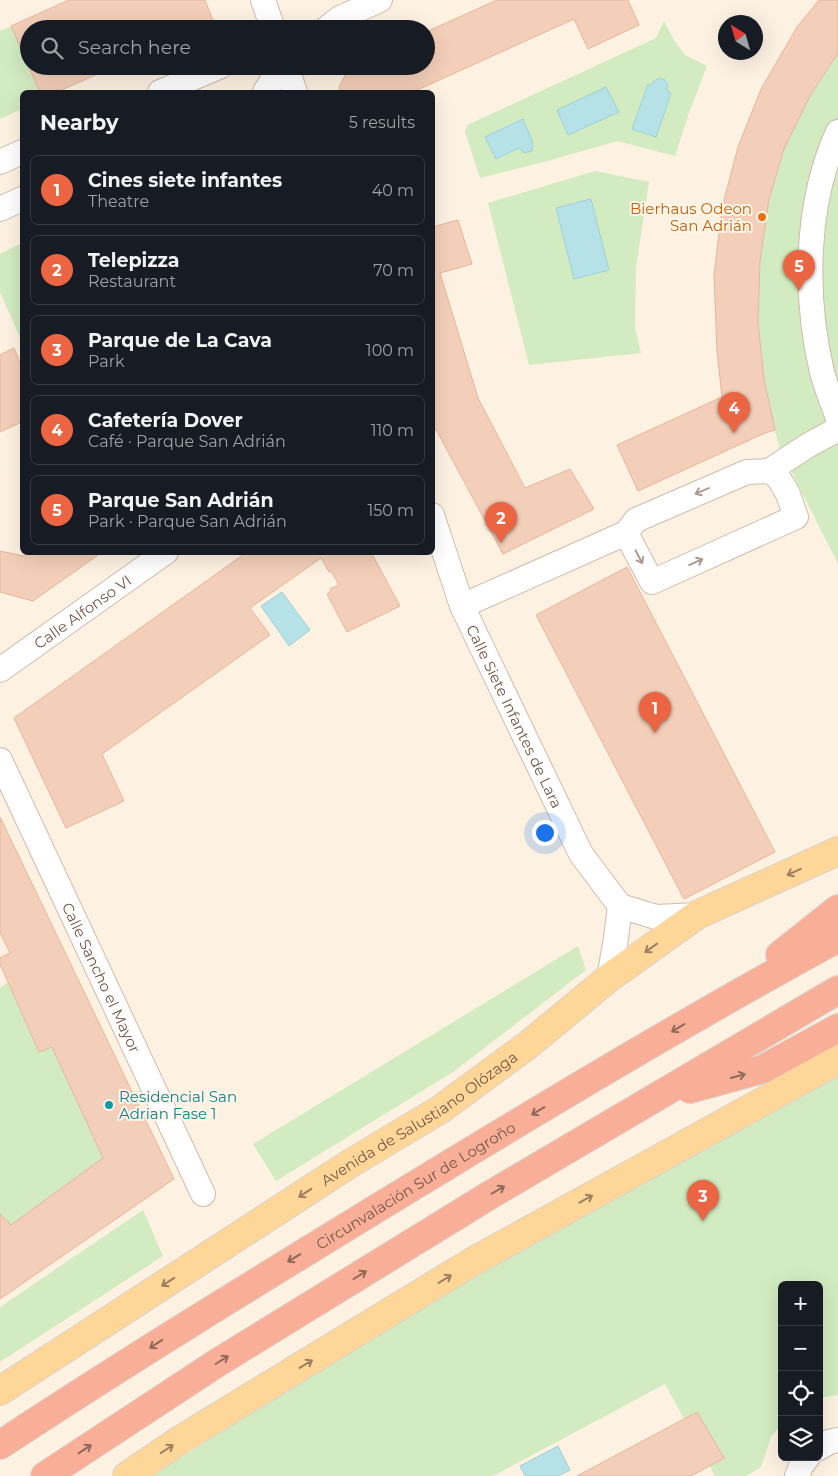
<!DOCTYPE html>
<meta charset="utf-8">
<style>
:root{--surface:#171b24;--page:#20242c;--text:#f1f3f6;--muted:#9ea1a6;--line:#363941;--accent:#eb6543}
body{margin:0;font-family:Montserrat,sans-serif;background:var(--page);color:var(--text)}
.controls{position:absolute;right:15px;bottom:15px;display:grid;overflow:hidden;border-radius:8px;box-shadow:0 5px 20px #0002}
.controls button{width:45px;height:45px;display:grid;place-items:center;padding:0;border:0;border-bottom:1px solid var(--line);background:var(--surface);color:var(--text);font:25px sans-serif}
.compass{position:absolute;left:718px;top:15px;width:45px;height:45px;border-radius:50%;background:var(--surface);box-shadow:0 5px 20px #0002;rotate:323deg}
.you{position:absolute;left:544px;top:832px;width:18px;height:18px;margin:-12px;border:4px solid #fff;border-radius:50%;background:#1a73e8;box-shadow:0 0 0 8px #1a73e833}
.badge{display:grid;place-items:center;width:32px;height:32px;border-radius:50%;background:var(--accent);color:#fff;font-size:16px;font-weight:700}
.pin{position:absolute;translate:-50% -41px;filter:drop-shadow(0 1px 2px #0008)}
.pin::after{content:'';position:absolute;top:26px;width:18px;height:15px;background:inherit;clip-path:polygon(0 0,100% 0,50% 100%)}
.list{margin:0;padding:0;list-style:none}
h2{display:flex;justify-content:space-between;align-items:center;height:65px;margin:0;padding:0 20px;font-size:21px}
h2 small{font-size:16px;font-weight:400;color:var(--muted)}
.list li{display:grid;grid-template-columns:32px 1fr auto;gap:15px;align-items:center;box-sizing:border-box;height:70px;margin:0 10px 10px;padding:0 10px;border:1px solid var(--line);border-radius:8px}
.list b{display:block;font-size:19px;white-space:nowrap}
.list p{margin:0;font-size:16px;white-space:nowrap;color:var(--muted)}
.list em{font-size:16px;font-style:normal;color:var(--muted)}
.icon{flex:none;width:28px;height:28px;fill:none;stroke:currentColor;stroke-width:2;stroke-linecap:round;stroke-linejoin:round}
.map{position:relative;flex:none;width:838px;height:1476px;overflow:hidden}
.search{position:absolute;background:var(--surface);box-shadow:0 5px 20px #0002;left:20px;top:20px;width:415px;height:55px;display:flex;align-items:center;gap:12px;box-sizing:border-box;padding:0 18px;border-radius:28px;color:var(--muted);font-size:19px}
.panel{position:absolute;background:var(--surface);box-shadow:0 5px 20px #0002;left:20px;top:90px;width:415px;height:465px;border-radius:8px}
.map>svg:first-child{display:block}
</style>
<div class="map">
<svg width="838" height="1476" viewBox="0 0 838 1476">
<rect width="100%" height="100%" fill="#fdf2e2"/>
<g fill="#d2ebc0">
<path d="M664 21 674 40 685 55 707 66 689 113 675 156 617 141 555 159 480 178 465 132 467 125 656 38Z"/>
<path d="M11 26 40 92H22V109L0 119V31Z"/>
<path d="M838 53V564L780 449 771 418 764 379 758 322 760 261 769 199 786 142 811 94Z"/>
<path d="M595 171 649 182 636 268 635 328 641 353 529 365 488 203Z"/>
<path d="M22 243V342L0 292V254Z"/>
<path d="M578 946 586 970 453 1072 276 1181 253 1144Z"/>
<path d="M8 982 39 1052 52 1047 103 1158 11 1225 0 1214V988Z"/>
<path d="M838 1066V1395L819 1398V1285H782V1424L771 1437 761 1467 746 1476H715L665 1384 493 1476H152L275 1398 311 1372 676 1157Z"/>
<path d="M143 1210 163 1256 0 1362V1307Z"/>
</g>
<g fill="#b6e1e7" stroke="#9cd1d9">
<path d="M659 78 665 80 668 85 667 91 671 93 656 137 632 129 648 84 651 86 653 82Z"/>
<path d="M606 87 619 112 568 135 557 110Z"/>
<path d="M523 119 533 143 532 151 524 153 519 148 496 159 485 137Z"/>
<path d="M591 199 609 270 574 279 556 208Z"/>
<path d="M282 592 310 630 289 646 261 606Z"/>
<path d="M558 1446 570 1470 558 1476H525L520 1466Z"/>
</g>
<g fill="#f3cfb9" stroke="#e6b599">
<path d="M69 0H205L214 23 201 29H29V66H116L57 92H40L11 26Z"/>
<path d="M497 0H628L639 25 588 49 574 19 413 92H341L339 87 349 68 351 66H426V32Z"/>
<path d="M819 0H838V53L811 94 784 149 769 199 760 261 758 322 764 379 775 430 765 433 638 491 617 445 722 397 717 351 714 275 722 208 738 147 761 89 797 27Z"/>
<path d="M458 220 472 264 440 273 478 398 525 488 570 469 594 509 503 554 432 422V227Z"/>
<path d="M14 348 22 368V422L0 432V355Z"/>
<path d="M0 551 24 556 29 552H96L98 555 33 601 0 592Z"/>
<path d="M247 552H371L400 606 347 632 327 594 331 591 330 589 339 585 331 571 329 572 321 558 250 608 270 635 102 754 124 801 66 828 14 718Z"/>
<path d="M627 567 775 852 684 899 536 615Z"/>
<path d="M0 817 174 1179 0 1299V1214L11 1225 103 1158 52 1047 39 1052 0 964V958L10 953 0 933Z"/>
<path d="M697 1412 724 1458 691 1476H577Z"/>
</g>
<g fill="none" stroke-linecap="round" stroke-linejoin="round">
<g stroke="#d0bbab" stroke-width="26">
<g id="street">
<path d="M263 0 273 29"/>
<path d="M326 29 340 18 380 0"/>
<path d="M286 66 295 92"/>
<path d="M160 92 221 66"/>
<path d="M265 92 281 66"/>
<path d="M838 132C805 204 804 296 822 372 826 388 833 403 838 419"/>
<path d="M0 162 22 152"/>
<path d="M0 209 22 199"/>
<path d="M769 471 807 446 838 429"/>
<path id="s1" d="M432 515 462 606 581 854 620 906 656 917 697 915"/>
<path d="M462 606 626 533 636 520 747 472 769 471 778 477 788 494 796 517 652 582 626 533"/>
<path id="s2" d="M0 670 166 552"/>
<path id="s3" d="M0 760 203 1194"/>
<path d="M609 978 616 938 620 906"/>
<path d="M819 1448 829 1442 838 1440"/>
<path d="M797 1476 801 1466 808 1457"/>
</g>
</g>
<g stroke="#dbd3cf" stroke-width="30">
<g id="primary">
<path id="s4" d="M0 1391 351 1163 441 1109 528 1045 609 978 697 915 838 851"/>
<path d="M127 1476 180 1440 472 1262 838 1060"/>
</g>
</g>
<g stroke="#dbd3cf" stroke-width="30">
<g id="highway">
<path d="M780 955 838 909"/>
<path d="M690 1089 763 1069 838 1028"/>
<path id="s5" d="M0 1445C126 1362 255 1283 384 1204 533 1113 684 1022 838 938"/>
<path d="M45 1476 217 1363 490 1195 838 990"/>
</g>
</g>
<use href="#street" stroke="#fff" stroke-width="24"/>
<use href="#primary" stroke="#fed698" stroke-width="28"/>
<use href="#highway" stroke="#f9af97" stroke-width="28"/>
</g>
<defs><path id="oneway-shaft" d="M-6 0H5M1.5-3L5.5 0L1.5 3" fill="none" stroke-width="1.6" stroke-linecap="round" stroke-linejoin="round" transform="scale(1.25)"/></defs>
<g stroke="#ac9a91">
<use href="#oneway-shaft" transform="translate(702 491) rotate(157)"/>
<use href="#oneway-shaft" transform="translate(639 557) rotate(62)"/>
<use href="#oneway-shaft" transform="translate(696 562) rotate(-24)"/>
</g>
<g stroke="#9e7d60">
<use href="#oneway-shaft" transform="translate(794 872) rotate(155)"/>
<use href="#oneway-shaft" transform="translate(651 948) rotate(144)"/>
<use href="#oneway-shaft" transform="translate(305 1193) rotate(147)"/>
<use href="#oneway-shaft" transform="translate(586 1199) rotate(-29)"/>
<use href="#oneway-shaft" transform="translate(445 1279) rotate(-31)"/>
<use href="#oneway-shaft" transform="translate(168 1282) rotate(147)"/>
<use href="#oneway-shaft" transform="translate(306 1364) rotate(-31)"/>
<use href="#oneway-shaft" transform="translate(167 1449) rotate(-34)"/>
</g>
<g stroke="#8f6958">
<use href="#oneway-shaft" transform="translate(678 1028) rotate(149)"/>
<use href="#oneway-shaft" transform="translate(738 1076) rotate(-15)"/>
<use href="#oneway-shaft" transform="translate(538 1111) rotate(149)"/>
<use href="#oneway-shaft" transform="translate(498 1190) rotate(-30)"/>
<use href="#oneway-shaft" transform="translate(294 1258) rotate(149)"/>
<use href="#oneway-shaft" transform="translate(360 1275) rotate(-32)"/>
<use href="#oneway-shaft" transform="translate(156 1344) rotate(147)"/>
<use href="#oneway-shaft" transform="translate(222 1360) rotate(-32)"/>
<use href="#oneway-shaft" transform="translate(85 1449) rotate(-33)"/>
</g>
<circle fill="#e8710a" stroke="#fff6e9" stroke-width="2" cx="762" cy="217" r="5"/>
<circle fill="#0f9aa8" stroke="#fff6e9" stroke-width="2" cx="109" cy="1105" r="5"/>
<g text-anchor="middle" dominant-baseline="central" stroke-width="4" stroke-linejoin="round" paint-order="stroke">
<g font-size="15" fill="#c56008" stroke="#fff6e9" text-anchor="end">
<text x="752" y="208">Bierhaus Odeon<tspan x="752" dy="17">San Adrián</tspan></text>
</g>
<g font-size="15" fill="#755748" stroke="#fff6e9">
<text stroke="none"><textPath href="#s2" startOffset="101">Calle Alfonso VI</textPath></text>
<text stroke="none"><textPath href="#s1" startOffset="218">Calle Siete Infantes de Lara</textPath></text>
<text stroke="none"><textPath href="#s3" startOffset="240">Calle Sancho el Mayor</textPath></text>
<text stroke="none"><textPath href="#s4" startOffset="500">Avenida de Salustiano Olózaga</textPath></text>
<text stroke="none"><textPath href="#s5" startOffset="490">Circunvalación Sur de Logroño</textPath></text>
</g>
<g font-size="15" fill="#0d838f" stroke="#fff6e9" text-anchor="start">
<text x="119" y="1096">Residencial San<tspan x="119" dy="17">Adrian Fase 1</tspan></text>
</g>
</g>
</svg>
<div class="controls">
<button>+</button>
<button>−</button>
<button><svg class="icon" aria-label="locate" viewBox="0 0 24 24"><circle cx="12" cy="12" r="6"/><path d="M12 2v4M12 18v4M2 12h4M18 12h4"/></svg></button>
<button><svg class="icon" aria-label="layers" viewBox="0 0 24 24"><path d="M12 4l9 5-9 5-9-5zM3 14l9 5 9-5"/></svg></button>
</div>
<svg class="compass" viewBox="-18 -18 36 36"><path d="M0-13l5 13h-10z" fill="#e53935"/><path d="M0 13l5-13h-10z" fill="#9ea1a6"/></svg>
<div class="you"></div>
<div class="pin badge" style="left:655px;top:733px">1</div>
<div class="pin badge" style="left:501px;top:543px">2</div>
<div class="pin badge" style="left:703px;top:1221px">3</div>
<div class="pin badge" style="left:734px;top:433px">4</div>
<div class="pin badge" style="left:799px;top:291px">5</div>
<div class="search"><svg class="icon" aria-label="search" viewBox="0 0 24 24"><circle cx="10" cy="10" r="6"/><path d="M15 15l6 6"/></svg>Search here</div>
<section class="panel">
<h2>Nearby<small>5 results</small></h2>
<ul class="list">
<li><span class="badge">1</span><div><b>Cines siete infantes</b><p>Theatre</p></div><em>40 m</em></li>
<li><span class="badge">2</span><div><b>Telepizza</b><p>Restaurant</p></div><em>70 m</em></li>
<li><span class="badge">3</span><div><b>Parque de La Cava</b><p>Park</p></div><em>100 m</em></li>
<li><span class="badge">4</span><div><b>Cafetería Dover</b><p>Café · Parque San Adrián</p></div><em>110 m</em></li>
<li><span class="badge">5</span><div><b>Parque San Adrián</b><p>Park · Parque San Adrián</p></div><em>150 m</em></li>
</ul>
</section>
</div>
